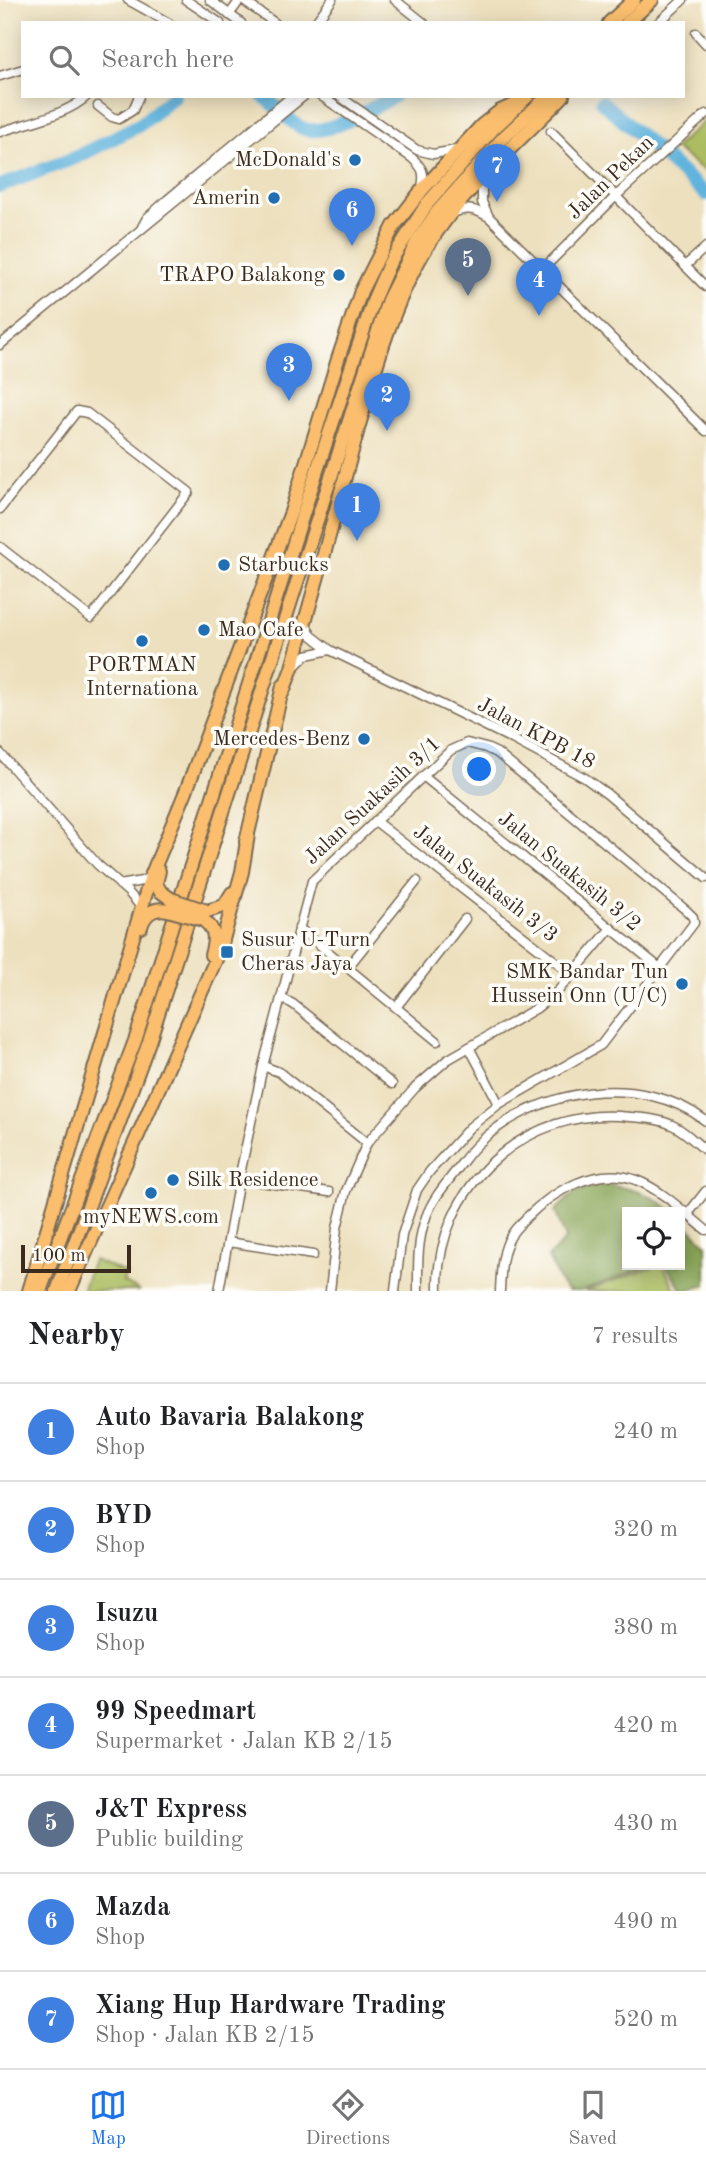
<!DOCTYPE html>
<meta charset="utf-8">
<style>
:root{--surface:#fff;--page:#f6f6f6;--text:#202124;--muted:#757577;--line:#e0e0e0;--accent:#1a73e8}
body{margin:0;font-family:"Old Standard TT",serif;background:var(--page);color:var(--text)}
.controls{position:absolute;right:21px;bottom:21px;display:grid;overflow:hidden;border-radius:0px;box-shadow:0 4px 18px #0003}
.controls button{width:63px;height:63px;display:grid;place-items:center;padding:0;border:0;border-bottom:2px solid var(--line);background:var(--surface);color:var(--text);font:35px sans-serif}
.scale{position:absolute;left:21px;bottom:18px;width:110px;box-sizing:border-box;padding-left:7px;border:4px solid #3b2a1e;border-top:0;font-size:19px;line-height:24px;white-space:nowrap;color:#3b2a1e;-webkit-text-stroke:5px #fdfcf7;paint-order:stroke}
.you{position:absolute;left:480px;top:770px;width:24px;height:24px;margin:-18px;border:5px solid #fff;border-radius:50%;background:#1a73e8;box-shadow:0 0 0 10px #1a73e833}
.badge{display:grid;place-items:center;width:46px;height:46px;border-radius:50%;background:var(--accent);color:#fff;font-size:23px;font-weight:700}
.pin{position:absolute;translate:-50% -58px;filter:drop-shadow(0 2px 4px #0008)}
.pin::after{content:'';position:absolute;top:37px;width:24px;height:21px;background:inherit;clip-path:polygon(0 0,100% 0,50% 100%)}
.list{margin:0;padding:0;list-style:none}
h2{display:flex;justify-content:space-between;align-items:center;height:91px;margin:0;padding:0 28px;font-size:30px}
h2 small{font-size:23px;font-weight:400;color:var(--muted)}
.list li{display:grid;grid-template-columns:46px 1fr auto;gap:21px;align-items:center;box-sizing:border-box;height:98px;padding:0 28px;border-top:2px solid var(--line)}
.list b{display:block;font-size:26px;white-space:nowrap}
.list p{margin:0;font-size:23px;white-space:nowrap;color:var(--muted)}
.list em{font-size:23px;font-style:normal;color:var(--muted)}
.icon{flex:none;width:38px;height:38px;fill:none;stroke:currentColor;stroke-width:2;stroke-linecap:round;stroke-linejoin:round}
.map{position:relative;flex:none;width:706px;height:1291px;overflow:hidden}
.search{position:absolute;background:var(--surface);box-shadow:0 4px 18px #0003;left:21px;right:21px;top:21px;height:77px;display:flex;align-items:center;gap:18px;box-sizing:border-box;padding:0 24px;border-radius:0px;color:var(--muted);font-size:26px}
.sheet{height:777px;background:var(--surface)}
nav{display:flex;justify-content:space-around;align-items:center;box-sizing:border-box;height:98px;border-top:2px solid var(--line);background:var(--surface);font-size:19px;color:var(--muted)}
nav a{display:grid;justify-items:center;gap:4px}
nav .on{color:var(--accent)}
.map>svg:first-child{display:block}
</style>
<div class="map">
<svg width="706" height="1291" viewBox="0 0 706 1291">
<rect width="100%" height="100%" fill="#fdfcf7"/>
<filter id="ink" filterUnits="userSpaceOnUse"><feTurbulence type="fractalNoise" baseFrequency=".0143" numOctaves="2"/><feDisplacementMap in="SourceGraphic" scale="14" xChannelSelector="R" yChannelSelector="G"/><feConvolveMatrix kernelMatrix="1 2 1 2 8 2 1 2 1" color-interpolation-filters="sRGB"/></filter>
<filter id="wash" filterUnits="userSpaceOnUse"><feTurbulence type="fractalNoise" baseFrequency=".00686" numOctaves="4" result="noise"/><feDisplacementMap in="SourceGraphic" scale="28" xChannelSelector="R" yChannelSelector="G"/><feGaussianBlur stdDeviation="1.57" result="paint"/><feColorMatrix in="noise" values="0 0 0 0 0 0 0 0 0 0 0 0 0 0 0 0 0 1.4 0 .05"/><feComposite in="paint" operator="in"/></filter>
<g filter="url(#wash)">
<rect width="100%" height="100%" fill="#ede0be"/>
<g fill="#abbd61" stroke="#737440" stroke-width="2">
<path d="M706 120V172L674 148Z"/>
<path d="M93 1260 126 1273 123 1282 140 1291H82Z"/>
<path d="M658 1265H663L676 1291H585Z"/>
</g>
<g fill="#88a457" stroke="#62673a" stroke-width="2">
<path d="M607 1185C633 1188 654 1195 673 1212H627V1265H650L581 1291H568L561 1284 548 1257 566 1239 555 1211 576 1191Z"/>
<path d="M680 1218 706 1244V1285L683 1291 666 1265H680Z"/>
</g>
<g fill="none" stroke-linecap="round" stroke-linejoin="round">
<g stroke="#61b3dc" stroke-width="14">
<path d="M263 96C277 105 287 121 302 128 323 139 375 107 394 96"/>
<path d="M602 102 706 194"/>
<path d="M0 186 77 157 141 124 174 96"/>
</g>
</g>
</g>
<g filter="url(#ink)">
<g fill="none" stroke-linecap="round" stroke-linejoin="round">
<g stroke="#796a56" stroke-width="11">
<g id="minor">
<path d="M128 0 169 23"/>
<path d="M186 0 220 23"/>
<path d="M210 0 241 23"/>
<path d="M242 0 275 23"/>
<path d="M395 0 424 23"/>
<path d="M229 15 240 0"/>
<path d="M315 23 332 0"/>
<path d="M658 23 683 0"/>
<path d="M696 33 706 44"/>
<path d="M0 76 23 69"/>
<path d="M321 96 412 158C423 168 425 173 422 187"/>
<path d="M339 96 417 150 433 154 456 150"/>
<path d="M98 106 112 117 119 119 133 110 139 96"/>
<path d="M551 131 706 287"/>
<path d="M0 132C26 123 67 115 87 96"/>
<path d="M482 179V202L489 217"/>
<path d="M453 213C468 207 475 209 489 217L706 431"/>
<path d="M142 227 147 218 167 200 292 96"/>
<path d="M685 266 706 247"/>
<path d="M542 270 615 197 706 114"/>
<path d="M0 345 304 96"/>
<path d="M0 509 77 411 87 413 189 492 91 618 0 547"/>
<path d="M305 623 311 635 330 650 512 739 585 778 607 794 706 878"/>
<path d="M293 668 306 655 330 650"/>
<path d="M0 753 97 864 128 892 141 907"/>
<path d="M423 776 660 968"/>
<path d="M375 821 573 975"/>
<path d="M120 885 142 881 151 876"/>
<path d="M299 928 437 1041"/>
<path d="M348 967 417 881"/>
<path d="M281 998 293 1004 392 1084"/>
<path d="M397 1006 465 919"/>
<path d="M469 1047 499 1104"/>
<path d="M263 1066 279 1072 367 1143"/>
<path d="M239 1179 329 1192"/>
<path d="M687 1215 706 1191"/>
<path d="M228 1242 313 1255"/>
<path d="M219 1291 239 1179 263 1066 312 881 451 750 467 743 486 748 497 753 687 911 693 917 694 923 601 1045 499 1104 470 1127 430 1171 417 1190 402 1235 395 1291"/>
<path d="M330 1291 337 1228 346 1191 367 1143 415 1088 447 1060 537 1008 558 991 611 928"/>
<path d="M418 1291C418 1266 417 1241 426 1217 432 1200 444 1186 455 1172 463 1162 470 1151 479 1143 537 1088 640 1071 706 1121"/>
<path d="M438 1291C435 1187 527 1104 630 1117 644 1118 659 1119 672 1125 684 1130 696 1143 706 1151"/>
<path d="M500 1291C501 1272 501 1251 512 1234 515 1228 522 1223 526 1218 553 1191 597 1165 636 1180 662 1190 685 1213 706 1230"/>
</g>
</g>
<g stroke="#796a56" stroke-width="16">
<g id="highway">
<path d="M609 23 634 0"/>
<path d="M627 23 652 0"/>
<path d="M283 692 292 668C308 610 325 553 340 495 362 417 385 313 428 245 464 188 516 145 563 96"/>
<path d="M246 842 283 686"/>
<path d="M159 871 156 883 160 891 171 899"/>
<path d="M207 911 224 906 232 893"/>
<path d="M203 920C217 930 215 940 211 955"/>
<path d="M141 927C145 913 154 907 168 910"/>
<path d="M29 1291 151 876 186 791 291 512 338 359 361 291 394 226 422 190 482 125 500 111 521 102"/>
<path d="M40 1291 136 1038 321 458 375 296 390 262 427 204 493 129 528 96"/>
<path d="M57 1291 149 1042 388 300 418 240 437 212 503 138 548 96"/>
<path d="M69 1291 220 950 242 872 248 835"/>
</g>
</g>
<use href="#minor" stroke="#fff" stroke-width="8"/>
<use href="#highway" stroke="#fabe6e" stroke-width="12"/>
<g stroke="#796a56" stroke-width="16" stroke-linecap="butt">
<g id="highway-bridge">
<path d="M171 899 207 911"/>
<path d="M168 910 203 920"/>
</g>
</g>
<use href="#highway-bridge" stroke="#fabe6e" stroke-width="12"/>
</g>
</g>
<g fill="#1f6fb2" stroke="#fdfcf7" stroke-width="2.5">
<circle cx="355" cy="160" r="7"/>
<circle cx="274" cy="198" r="7"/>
<circle cx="339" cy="275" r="7"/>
<circle cx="224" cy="565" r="7"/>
<circle cx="204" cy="630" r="7"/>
<circle cx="142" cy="641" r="7"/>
<circle cx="364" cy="739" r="7"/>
<rect x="220" y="945" width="14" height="14" rx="3.5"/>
<circle cx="682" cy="984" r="7"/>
<circle cx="173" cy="1180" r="7"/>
<circle cx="151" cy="1193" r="7"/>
</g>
<g text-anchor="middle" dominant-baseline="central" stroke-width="7" stroke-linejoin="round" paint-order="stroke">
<g font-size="21" fill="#3b2a1e" stroke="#fdfcf7" text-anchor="end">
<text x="341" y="160">McDonald's</text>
<text x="260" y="198">Amerin</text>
<text x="325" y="275">TRAPO Balakong</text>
<text x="238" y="565" text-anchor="start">Starbucks</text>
<text x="218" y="630" text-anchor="start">Mao Cafe</text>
<text x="142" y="665" text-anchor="middle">PORTMAN<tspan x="142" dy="24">Internationa</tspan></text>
<text x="350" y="739">Mercedes-Benz</text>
<text x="241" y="940" text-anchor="start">Susur U-Turn<tspan x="241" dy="24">Cheras Jaya</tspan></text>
<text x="668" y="972">SMK Bandar Tun<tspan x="668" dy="24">Hussein Onn (U/C)</tspan></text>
<text x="187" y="1180" text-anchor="start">Silk Residence</text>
<text x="151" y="1217" text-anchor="middle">myNEWS.com</text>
</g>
<g font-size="21" fill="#3b2a1e" stroke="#fdfcf7">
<text transform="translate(611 178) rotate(-44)">Jalan Pekan</text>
<text transform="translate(536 734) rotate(28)">Jalan KPB 18</text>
<text transform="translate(373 801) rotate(-43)">Jalan Suakasih 3/1</text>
<text transform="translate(569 872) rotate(39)">Jalan Suakasih 3/2</text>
<text transform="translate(485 884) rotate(38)">Jalan Suakasih 3/3</text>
</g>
</g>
</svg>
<div class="controls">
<button><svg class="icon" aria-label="locate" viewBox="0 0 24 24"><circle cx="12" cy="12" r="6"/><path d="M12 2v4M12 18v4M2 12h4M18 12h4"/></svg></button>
</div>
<div class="scale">100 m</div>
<div class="you"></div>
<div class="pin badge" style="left:357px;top:541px;background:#3f7fe0">1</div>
<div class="pin badge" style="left:387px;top:431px;background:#3f7fe0">2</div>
<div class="pin badge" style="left:289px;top:401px;background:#3f7fe0">3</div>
<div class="pin badge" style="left:539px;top:316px;background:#3f7fe0">4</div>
<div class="pin badge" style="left:468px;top:296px;background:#5c6f8a">5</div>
<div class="pin badge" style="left:352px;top:246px;background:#3f7fe0">6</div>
<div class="pin badge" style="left:497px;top:202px;background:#3f7fe0">7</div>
<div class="search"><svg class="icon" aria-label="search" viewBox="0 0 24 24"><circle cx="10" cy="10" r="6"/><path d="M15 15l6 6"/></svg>Search here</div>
</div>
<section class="sheet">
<h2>Nearby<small>7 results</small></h2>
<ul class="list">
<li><span class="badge" style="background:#3f7fe0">1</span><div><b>Auto Bavaria Balakong</b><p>Shop</p></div><em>240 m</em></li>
<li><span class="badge" style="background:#3f7fe0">2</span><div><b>BYD</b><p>Shop</p></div><em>320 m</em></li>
<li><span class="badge" style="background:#3f7fe0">3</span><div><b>Isuzu</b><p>Shop</p></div><em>380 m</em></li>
<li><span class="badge" style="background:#3f7fe0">4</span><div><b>99 Speedmart</b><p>Supermarket · Jalan KB 2/15</p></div><em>420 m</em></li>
<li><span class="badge" style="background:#5c6f8a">5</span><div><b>J&amp;T Express</b><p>Public building</p></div><em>430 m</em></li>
<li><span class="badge" style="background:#3f7fe0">6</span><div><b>Mazda</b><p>Shop</p></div><em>490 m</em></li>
<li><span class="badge" style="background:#3f7fe0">7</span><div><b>Xiang Hup Hardware Trading</b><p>Shop · Jalan KB 2/15</p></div><em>520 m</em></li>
</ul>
</section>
<nav>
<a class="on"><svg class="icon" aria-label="map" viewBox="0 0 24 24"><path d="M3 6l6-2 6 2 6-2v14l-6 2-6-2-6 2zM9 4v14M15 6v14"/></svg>Map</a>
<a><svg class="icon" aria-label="directions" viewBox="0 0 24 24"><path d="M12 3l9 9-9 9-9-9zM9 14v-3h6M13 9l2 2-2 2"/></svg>Directions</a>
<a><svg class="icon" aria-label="saved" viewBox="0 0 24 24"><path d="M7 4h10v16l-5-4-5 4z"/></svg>Saved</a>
</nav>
